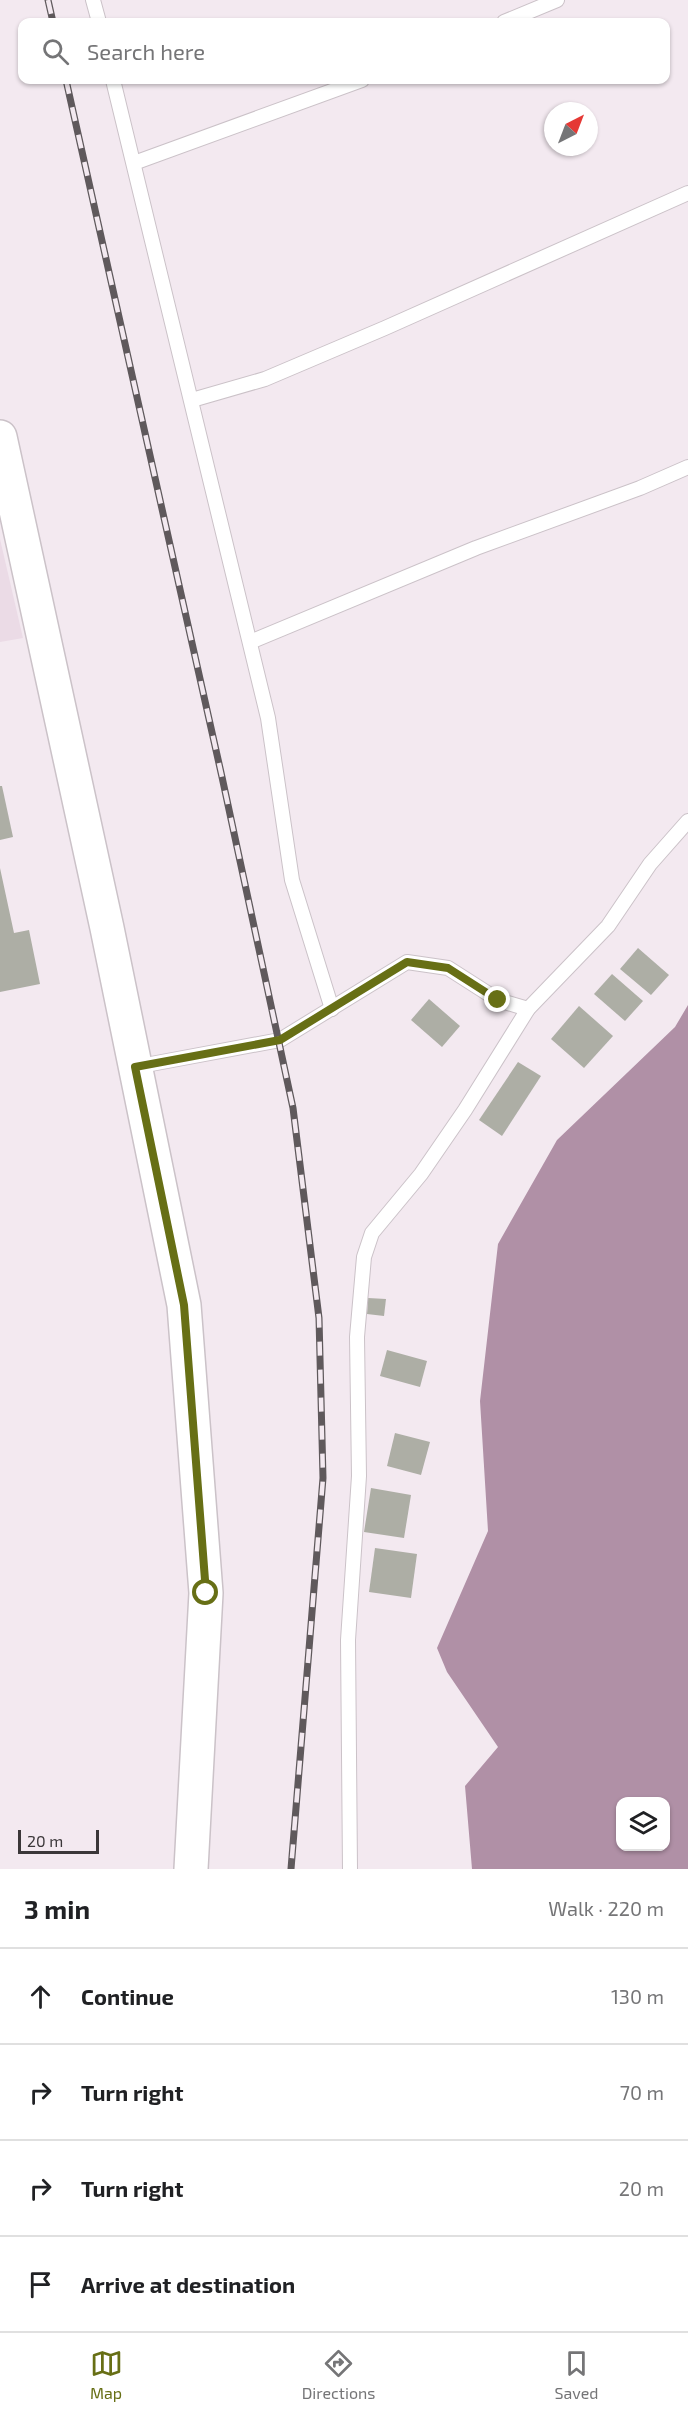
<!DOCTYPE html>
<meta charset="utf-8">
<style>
:root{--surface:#fff;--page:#f2f2f2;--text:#202124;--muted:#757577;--line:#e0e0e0;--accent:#676f15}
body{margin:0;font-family:"Exo 2",sans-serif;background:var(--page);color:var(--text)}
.controls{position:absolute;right:18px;bottom:18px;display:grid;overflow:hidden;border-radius:12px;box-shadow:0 2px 4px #0004}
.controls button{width:54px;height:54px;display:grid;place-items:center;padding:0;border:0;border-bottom:2px solid var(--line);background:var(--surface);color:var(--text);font:30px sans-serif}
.compass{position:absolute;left:544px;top:102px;width:54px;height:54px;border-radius:50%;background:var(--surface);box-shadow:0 2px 4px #0004;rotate:42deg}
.scale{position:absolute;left:18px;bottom:15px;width:81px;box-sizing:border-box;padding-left:6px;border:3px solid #3b3739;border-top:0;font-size:16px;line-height:21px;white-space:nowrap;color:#3b3739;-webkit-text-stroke:4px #f3e9f0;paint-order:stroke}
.stop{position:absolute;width:18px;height:18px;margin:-14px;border:4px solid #676f15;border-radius:50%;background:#fff}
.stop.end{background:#676f15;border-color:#fff;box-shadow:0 2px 6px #0008}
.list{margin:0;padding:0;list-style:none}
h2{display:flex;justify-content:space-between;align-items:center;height:78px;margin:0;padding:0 24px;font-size:26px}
h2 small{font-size:20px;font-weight:400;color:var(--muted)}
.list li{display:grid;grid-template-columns:39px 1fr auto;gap:18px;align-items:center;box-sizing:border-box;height:96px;padding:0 24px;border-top:2px solid var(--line)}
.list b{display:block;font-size:22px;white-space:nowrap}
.list em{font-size:20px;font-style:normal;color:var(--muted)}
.icon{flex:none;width:33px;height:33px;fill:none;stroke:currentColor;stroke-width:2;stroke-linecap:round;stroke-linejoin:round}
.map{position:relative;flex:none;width:688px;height:1869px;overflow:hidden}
.search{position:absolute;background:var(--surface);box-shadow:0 2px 4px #0004;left:18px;right:18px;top:18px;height:66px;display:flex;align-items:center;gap:15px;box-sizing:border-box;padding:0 21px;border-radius:12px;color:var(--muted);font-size:22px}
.sheet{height:462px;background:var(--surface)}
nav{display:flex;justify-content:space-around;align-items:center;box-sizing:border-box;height:84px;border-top:2px solid var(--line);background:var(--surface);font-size:16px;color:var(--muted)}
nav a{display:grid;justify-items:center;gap:3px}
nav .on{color:var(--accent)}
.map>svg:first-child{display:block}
</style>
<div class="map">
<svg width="688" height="1869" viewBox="0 0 688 1869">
<rect width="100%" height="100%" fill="#f3e9f0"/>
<path fill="#ebdbe6" d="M0 539 23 638 0 642Z"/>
<path fill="#b090a6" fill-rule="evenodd" d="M688 1005V1869H472L465 1786 498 1747 447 1672 437 1648 488 1531 480 1401 498 1244 557 1140 675 1027ZM620 1802H666V1846H620Z"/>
<g fill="#adaea5">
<path d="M0 786H2L13 837 0 840Z"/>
<path d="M0 868 14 933 29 930 40 984 0 992Z"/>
<path d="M638 948 669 975 651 995 620 969Z"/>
<path d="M612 974 643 1001 625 1021 594 994Z"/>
<path d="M429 999 460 1026 442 1047 411 1020Z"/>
<path d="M579 1006 613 1036 584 1068 551 1039Z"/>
<path d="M518 1062 541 1076 502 1136 479 1120Z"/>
<path d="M368 1298 386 1299 384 1316 367 1314Z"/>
<path d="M387 1350 427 1361 420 1387 380 1376Z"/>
<path d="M395 1433 430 1442 421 1475 387 1466Z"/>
<path d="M371 1488 411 1495 404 1538 364 1532Z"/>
<path d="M375 1548 417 1554 411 1598 369 1592Z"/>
</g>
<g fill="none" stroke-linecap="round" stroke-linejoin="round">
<g stroke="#cbc2c8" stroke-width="16">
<g id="lane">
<path d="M93 0 99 22"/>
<path d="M504 22 557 0"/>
<path d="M113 80 268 718 292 880 332 1009"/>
<path d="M134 163 362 80"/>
<path d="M192 400 265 379 385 328 688 193"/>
<path d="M250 642 476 548 640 488 688 467"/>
<path d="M135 1067 280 1040 407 962 448 968 498 1000 528 1009"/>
<path d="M350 1869 348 1640 359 1476 357 1337 364 1257 372 1233 421 1174 465 1110 528 1009 608 926 650 864 688 821"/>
</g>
</g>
<g stroke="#cbc2c8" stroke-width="36">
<path id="secondary" d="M0 437 107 928 184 1305 206 1593 191 1869"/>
</g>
<use href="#lane" stroke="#fff" stroke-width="14"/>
<use href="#secondary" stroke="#fff" stroke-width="33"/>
<g stroke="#5f595c" stroke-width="7">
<g id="rail">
<path d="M48 0 53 22"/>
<path d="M66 80 222 777 293 1108 319 1318 323 1478 291 1869"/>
</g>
</g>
<use href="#rail" stroke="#f3e9f0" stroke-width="4.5" stroke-dasharray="14" stroke-linecap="butt"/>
</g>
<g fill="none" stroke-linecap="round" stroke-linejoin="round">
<path stroke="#676f15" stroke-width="8" d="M206 1593 184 1305 135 1067 280 1040 407 962 448 968 498 1000"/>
</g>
</svg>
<div class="controls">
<button><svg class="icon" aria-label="layers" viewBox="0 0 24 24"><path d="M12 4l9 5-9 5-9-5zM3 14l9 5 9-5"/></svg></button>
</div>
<svg class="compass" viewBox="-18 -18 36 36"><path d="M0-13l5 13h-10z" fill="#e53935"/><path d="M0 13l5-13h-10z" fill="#757577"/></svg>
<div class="scale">20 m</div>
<div class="stop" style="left:206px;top:1593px"></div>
<div class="stop end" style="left:498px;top:1000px"></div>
<div class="search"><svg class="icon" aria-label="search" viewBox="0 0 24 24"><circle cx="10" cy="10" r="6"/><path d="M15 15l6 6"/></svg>Search here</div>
</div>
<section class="sheet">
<h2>3 min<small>Walk · 220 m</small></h2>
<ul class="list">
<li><svg class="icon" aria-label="ahead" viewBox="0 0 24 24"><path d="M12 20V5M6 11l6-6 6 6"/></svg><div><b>Continue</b></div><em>130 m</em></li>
<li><svg class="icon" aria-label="right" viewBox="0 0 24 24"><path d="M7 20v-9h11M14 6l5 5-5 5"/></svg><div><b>Turn right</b></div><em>70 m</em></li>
<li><svg class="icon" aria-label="right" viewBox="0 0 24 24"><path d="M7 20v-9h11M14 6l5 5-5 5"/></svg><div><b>Turn right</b></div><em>20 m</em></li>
<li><svg class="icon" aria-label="arrive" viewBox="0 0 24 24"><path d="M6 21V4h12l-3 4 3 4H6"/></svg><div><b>Arrive at destination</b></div></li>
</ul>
</section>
<nav>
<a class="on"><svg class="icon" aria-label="map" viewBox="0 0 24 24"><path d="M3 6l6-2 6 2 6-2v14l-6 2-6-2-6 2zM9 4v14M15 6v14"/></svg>Map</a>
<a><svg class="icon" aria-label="directions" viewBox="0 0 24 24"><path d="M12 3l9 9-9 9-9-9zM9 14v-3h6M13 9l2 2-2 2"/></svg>Directions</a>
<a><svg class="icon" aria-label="saved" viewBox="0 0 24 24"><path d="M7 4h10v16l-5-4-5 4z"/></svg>Saved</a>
</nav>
